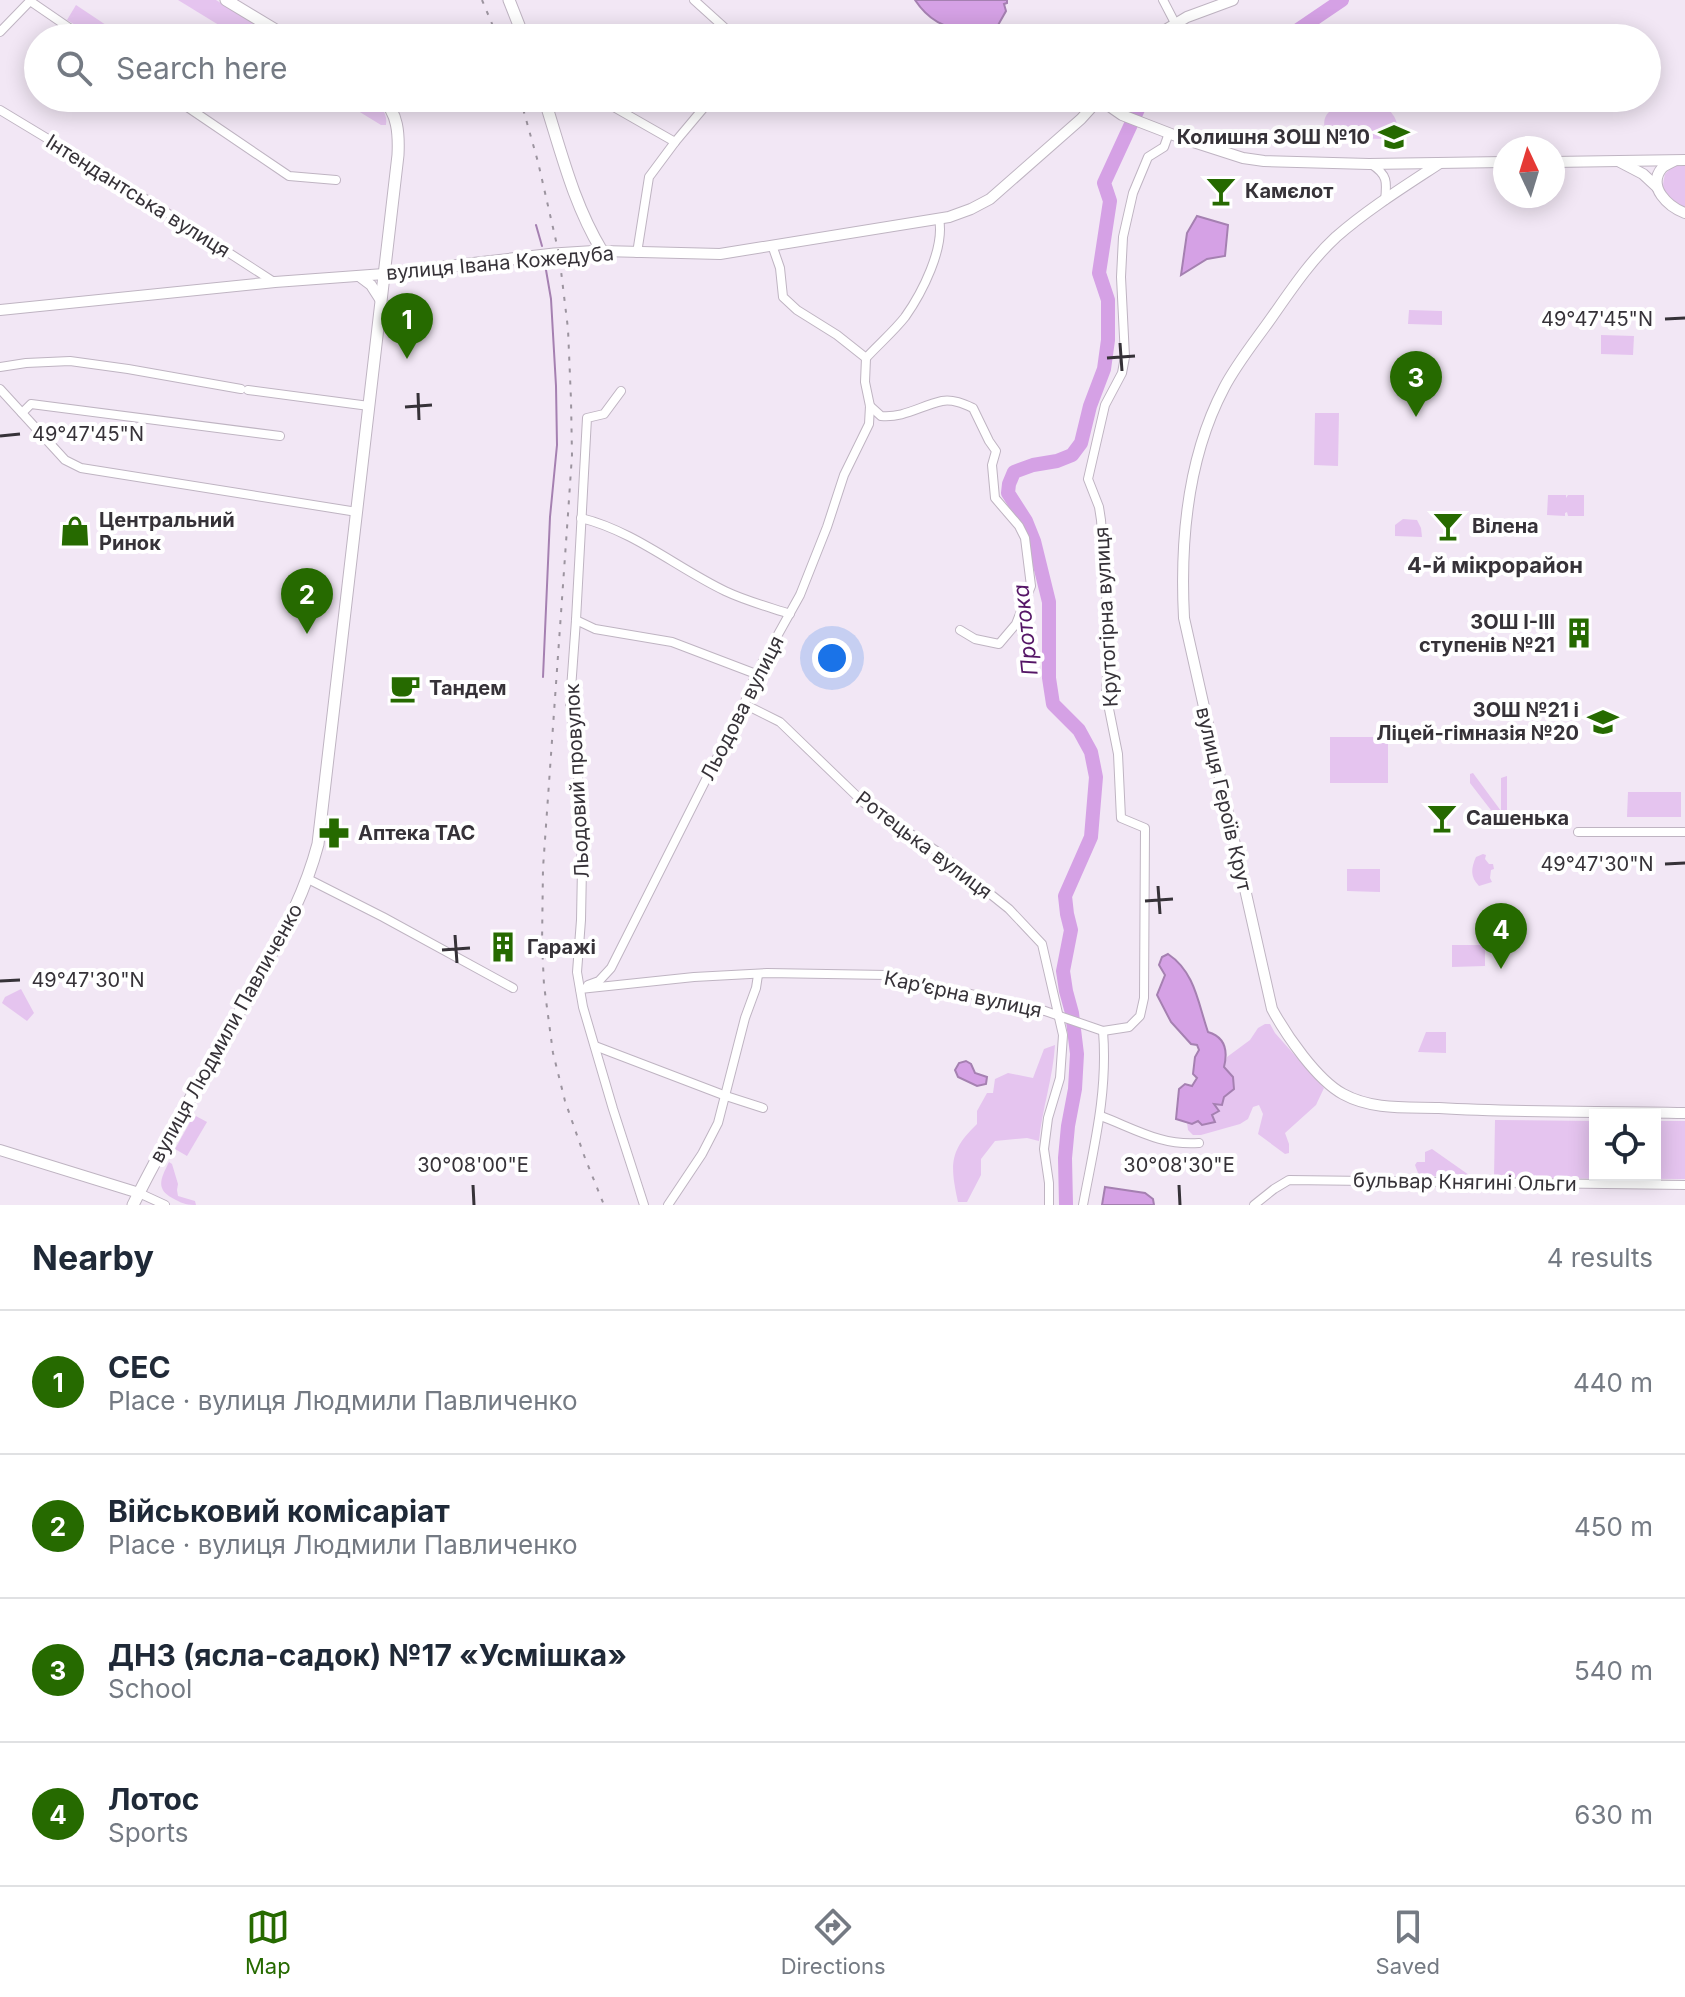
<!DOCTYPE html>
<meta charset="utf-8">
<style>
:root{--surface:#fff;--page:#f6f6f7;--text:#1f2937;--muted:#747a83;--line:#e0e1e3;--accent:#266a00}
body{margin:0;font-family:Inter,sans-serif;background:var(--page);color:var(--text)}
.controls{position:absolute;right:24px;bottom:24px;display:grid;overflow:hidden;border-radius:0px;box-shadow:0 4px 20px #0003}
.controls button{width:72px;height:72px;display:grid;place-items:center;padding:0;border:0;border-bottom:2px solid var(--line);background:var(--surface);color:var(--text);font:40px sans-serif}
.compass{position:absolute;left:1493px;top:136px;width:72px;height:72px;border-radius:50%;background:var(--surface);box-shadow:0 4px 20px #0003;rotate:356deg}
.you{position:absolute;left:832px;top:658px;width:28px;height:28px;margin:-20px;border:6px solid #fff;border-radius:50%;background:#1a73e8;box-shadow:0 0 0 12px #1a73e833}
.badge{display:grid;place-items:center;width:52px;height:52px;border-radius:50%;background:var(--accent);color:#fff;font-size:26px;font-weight:700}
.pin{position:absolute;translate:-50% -66px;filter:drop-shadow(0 2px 4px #0008)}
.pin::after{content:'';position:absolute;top:42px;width:28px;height:24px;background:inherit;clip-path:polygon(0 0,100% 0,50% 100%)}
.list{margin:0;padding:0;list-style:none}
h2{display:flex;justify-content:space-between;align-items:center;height:104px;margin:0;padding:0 32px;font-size:34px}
h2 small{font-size:26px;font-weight:400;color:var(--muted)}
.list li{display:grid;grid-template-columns:52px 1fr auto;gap:24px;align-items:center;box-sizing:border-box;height:144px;padding:0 32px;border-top:2px solid var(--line)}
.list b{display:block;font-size:30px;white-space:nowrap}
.list p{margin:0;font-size:26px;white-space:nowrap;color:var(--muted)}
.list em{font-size:26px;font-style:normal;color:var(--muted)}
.icon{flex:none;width:44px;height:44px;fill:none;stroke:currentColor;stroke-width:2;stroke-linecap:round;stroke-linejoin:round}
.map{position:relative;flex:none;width:1685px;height:1205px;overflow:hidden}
.search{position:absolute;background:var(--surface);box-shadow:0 4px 20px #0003;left:24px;right:24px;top:24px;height:88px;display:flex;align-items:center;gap:20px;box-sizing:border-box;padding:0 28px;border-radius:44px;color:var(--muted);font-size:30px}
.sheet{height:680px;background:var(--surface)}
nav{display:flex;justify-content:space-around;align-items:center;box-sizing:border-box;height:112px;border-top:2px solid var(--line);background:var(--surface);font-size:22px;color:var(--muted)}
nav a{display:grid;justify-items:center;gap:4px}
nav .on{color:var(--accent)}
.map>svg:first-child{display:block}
</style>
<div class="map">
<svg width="1685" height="1205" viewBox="0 0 1685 1205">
<rect width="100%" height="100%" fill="#f2e7f5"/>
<g fill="#e5c4ef">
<path d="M178 0H216L277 38H240Z"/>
<path d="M76 5 106 25 97 38 67 20Z"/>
<path d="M337 98H372C380 104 388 114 386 125H381Z"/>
<path d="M1335 108 1388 109C1398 119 1401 129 1390 139L1333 138 1325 132C1323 120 1324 114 1335 108Z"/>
<path d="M1681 165 1685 166V208C1676 206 1665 196 1663 187 1663 183 1664 178 1665 174L1672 167Z"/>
<path d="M1409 310 1442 311V325L1408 324Z"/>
<path d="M1601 335 1634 336 1633 355 1601 354Z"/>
<path d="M1315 413H1339L1338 466 1314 465Z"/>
<path d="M1548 495H1566V498L1568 495H1584V516H1568L1567 512 1565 513V516L1547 515Z"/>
<path d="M1403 519 1417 520 1421 528 1422 537 1395 536V525Z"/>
<rect x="1330" y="737" width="58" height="46"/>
<path d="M1473 773 1501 811V778L1507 776V824L1504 827 1470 783V774Z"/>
<path d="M1628 792H1681V817H1627Z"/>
<path d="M1483 854 1486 855 1485 859 1489 864H1493L1494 869 1491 870 1490 878 1492 882 1479 886C1470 877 1471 868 1476 857Z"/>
<path d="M1347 869H1380V892L1347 891Z"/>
<path d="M1452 945H1485V966L1452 967Z"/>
<path d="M21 989 34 1013 27 1021 2 1003 5 997Z"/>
<path d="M1265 1024H1270L1275 1033 1324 1088 1316 1105 1285 1133 1289 1144V1153L1285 1154 1258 1134 1263 1114 1259 1105 1253 1107 1248 1119 1240 1124 1201 1135H1193L1188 1130 1187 1123 1192 1124 1212 1115 1214 1103 1224 1097 1233 1077 1224 1067 1227 1057 1250 1040 1258 1028Z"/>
<path d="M1426 1032H1446V1053L1418 1052Z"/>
<path d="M1055 1045C1053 1078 1042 1109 1039 1141L1027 1138 995 1141 981 1159V1175L967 1202H958C950 1165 949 1151 977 1124V1111L987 1093H993L995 1079 1008 1073 1033 1078 1044 1049Z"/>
<path d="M194 1115 207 1122 187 1156 175 1149Z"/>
<path d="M1495 1120 1595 1121V1175H1655V1121H1685V1179L1494 1178Z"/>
<path d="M1432 1149 1469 1175V1177L1430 1176 1418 1173 1415 1165 1417 1162H1425V1152Z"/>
<path d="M169 1162 172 1164 178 1184 177 1190 178 1196 195 1201 196 1205C188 1205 183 1204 176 1200 155 1190 160 1180 169 1162Z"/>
</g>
<g fill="#d5a1e5" stroke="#a580b1" stroke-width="2">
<path d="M915 0H1007V3L1004 4 1006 11 997 27C987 26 977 28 965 29 943 29 927 18 915 0Z"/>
<path d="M1197 216 1228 225 1225 256 1207 259 1181 275 1187 233Z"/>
<path d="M1168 954C1195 972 1198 1003 1208 1032 1225 1037 1228 1051 1224 1067L1233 1077 1234 1089 1224 1097 1222 1105 1214 1104 1219 1111 1212 1115 1215 1122 1202 1125 1198 1121 1192 1124 1176 1119 1179 1089 1185 1084 1192 1086 1197 1078 1193 1074 1195 1057 1199 1050 1197 1045 1191 1044 1171 1022 1157 995 1165 975 1159 965 1162 957Z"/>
<path d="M966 1061 971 1064 975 1073 987 1077 986 1084 977 1086 958 1077 955 1070 959 1063Z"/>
<path d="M1105 1187 1145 1193 1153 1199 1154 1205H1102Z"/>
</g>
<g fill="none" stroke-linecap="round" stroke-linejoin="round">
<g stroke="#a580b1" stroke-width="2">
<path d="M536 225 542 246"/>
<path d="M543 677 550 517 557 445 556 386 551 299 546 270"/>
</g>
<g stroke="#d5a1e5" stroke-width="14">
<path d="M1286 38 1342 0"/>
<path d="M1066 1205 1065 1158 1068 1126 1075 1089 1077 1054 1072 1013 1066 991 1063 971 1071 930 1067 914 1065 896 1091 837 1096 777 1091 752 1079 730 1053 704 1049 678V602L1034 541 1026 521 1008 493 1009 484 1014 472 1033 465 1057 461 1072 455 1081 443 1090 406 1104 369 1108 340V300L1099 273 1110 201 1104 183 1139 107 1146 98"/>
</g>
<g stroke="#bfb4c2" stroke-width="10">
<g id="minor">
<path d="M694 0 736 38"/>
<path d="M1163 0 1175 23"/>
<path d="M30 1 84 38"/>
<path d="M0 32 31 0"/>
<path d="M174 98 289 176 336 180"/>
<path d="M598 98 675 142"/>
<path d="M0 110 116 180 274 282"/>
<path d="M1371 164C1388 175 1387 182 1385 200"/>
<path d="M637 253 649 177 675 142 712 98"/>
<path d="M866 358C879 344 894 331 905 317 922 293 945 248 939 219"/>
<path d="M0 367 26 363 70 361 128 369 241 389"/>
<path d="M0 389 65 460 81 468 357 512"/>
<path d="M248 390 369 406"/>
<path d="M621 391 604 414 587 418 576 620 570 703 579 786 582 867 581 920 577 972 583 1007 613 1109 644 1205"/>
<path d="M870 406 881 416C904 418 920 406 942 401 953 399 964 404 973 408L989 441 996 451 992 465 995 498 1019 526 1025 538 1031 586 1016 624 999 644 975 639 960 630"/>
<path d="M22 413 31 404 280 436"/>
<path d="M581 518C634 531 677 568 725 591 746 601 769 607 790 614"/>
<path d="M576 620 595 629 672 642 756 674"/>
<path d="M744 704 780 722 864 803 938 852 1009 909 1042 944 1063 1035 1060 1078 1048 1118 1044 1149 1049 1183V1205"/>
<path d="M1578 832H1685"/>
<path d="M308 879 383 917 513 988"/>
<path d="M588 985 599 981 611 968 744 704 756 674 800 595 827 527 844 475 869 424 870 406 865 382 866 358 837 335 797 310 783 297 780 268 772 245"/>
<path d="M580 989 694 977 767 973 887 975 1045 1011 1103 1031 1129 1027 1140 1016 1144 998 1145 828 1121 818 1118 754 1106 694 1109 639 1101 520 1099 507 1088 479 1105 405 1122 373 1125 357 1121 277 1123 237 1133 193 1148 157 1164 147 1169 133"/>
<path d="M595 1046 726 1096 763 1108"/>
<path d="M1101 1116C1135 1129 1162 1146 1199 1143"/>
<path d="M139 1193 165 1205"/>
<path d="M668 1205 702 1154 718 1123 745 1018 756 988 758 975"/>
<path d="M1083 1205C1094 1146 1108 1092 1103 1031"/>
<path d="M1254 1205 1274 1189 1289 1180 1685 1185"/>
</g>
</g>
<g stroke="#bfb4c2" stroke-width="12">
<g id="tertiary">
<path d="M1152 38 1187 17 1233 0"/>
<path d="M1099 99 1122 115 1184 139 1243 158 1264 161 1369 164 1505 162"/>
<path d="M1674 161C1670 163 1665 165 1662 168 1646 187 1669 207 1685 213"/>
<path d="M1553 162 1685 160"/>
<path d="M1620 162 1643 174 1657 187"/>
<path d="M1440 163C1405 186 1368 209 1336 237 1311 260 1291 290 1272 317 1256 340 1237 363 1224 388 1187 458 1180 540 1184 618L1272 1009C1286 1035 1317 1080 1343 1094 1372 1110 1406 1107 1439 1108 1521 1113 1603 1111 1685 1113"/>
<path d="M602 251 720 254 949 217 971 209 990 199 1081 119 1100 98"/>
<path d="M359 276 371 285 380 299"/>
<path d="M0 310 275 282 384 274"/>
<path d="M0 1150 139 1193"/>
</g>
</g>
<g stroke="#bfb4c2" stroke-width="13">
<g id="secondary">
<path d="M226 0 289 38"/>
<path d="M509 0 524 38"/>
<path d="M384 274 554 254 602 251C573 203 561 151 544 98"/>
<path d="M133 1205C170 1129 215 1058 255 984 281 936 304 897 318 844L398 155C399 134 398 113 382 98"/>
</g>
</g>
<use href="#minor" stroke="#fff" stroke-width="8"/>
<use href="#tertiary" stroke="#fff" stroke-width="10"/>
<use href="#secondary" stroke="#fff" stroke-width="11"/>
<g stroke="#9c949f" stroke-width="2" stroke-dasharray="4 8" stroke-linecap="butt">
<path d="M482 0 498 38"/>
<path d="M520 98 538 162 559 254 568 329 571 400 572 455 568 514 543 868 542 944 544 985 553 1053 565 1101 585 1158 604 1205"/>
</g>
</g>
<path fill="none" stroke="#363238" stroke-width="3" d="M1665 319 1685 318M1120 343 1122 371M1107 358 1135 356M418 393 419 420M405 407 432 405M0 436 20 434M1665 864 1685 863M1158 886 1160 914M1145 901 1173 899M455 935 457 963M442 950 470 948M0 981 20 980M473 1185 474 1205M1179 1185 1180 1205"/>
<defs>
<g id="school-bare" transform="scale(2.4)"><path d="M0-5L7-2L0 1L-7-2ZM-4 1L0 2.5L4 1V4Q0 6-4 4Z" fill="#266a00" stroke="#fff" stroke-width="2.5" paint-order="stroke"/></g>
<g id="bar-bare" transform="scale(2.4)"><path d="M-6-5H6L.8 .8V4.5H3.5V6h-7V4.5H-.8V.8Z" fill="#266a00" stroke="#fff" stroke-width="2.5" paint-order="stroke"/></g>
<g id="shop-bare" transform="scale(2.4)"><path d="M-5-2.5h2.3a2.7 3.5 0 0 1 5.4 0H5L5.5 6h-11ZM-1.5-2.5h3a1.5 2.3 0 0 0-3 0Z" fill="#266a00" stroke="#fff" stroke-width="2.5" paint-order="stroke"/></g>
<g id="building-bare" transform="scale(2.4)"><path d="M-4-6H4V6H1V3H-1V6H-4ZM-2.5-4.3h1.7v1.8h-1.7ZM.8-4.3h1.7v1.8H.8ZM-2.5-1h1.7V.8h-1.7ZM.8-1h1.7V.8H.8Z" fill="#266a00" stroke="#fff" stroke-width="2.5" paint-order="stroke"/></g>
<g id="cafe-bare" transform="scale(2.4)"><path d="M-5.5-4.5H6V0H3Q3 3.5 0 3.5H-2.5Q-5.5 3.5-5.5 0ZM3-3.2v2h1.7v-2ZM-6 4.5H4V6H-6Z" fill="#266a00" stroke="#fff" stroke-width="2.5" paint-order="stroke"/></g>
<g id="pharmacy-bare" transform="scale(2.4)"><path d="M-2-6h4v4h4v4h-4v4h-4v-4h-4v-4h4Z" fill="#266a00" stroke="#fff" stroke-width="2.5" paint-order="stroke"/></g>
</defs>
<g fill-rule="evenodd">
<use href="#school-bare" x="1394" y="137"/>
<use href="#bar-bare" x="1221" y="191"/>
<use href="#bar-bare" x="1448" y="526"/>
<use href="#shop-bare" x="75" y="531"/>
<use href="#building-bare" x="1579" y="633"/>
<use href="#cafe-bare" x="405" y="688"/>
<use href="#school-bare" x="1603" y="722"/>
<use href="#bar-bare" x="1442" y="818"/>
<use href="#pharmacy-bare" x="334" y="833"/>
<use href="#building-bare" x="503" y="947"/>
</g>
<g text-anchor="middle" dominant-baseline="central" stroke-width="8" stroke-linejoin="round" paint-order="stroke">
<g font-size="20" font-weight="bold" fill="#363238" stroke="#fff" text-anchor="start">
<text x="1370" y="137" text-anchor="end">Колишня ЗОШ №10</text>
<text x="1245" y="191">Камєлот</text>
<text x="99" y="520">Центральний<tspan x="99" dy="23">Ринок</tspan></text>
<text x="1472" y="526">Вілена</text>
<text x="1555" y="622" text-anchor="end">ЗОШ І-ІІІ<tspan x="1555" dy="23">ступенів №21</tspan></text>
<text x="429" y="688">Тандем</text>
<text x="1579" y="710" text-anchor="end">ЗОШ №21 і<tspan x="1579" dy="23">Ліцей-гімназія №20</tspan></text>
<text x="1466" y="818">Сашенька</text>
<text x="358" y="833">Аптека ТАС</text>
<text x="527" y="947">Гаражі</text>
</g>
<g font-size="20" fill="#363238" stroke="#fff">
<text transform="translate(138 196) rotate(32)">Інтендантська вулиця</text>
<text transform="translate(500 263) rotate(-5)">вулиця Івана Кожедуба</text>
<text transform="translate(1106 617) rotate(-93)">Крутогірна вулиця</text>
<text transform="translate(742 708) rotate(-63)">Льодова вулиця</text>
<text transform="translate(577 781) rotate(-93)">Льодовий провулок</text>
<text transform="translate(1224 799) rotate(77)">вулиця Героїв Крут</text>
<text transform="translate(924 845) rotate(37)">Ротецька вулиця</text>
<text transform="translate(963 994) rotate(12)">Карʼєрна вулиця</text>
<text transform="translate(226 1033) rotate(-61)">вулиця Людмили Павличенко</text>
<text transform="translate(1465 1182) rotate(1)">бульвар Княгині Ольги</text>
</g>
<g font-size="22" font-weight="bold" fill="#363238" stroke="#fff">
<text x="1495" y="565">4-й мікрорайон</text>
</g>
<g font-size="22" font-style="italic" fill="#551566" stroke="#fff">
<text transform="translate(1025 630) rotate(-96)">Протока</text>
</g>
</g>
<g font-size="20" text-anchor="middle" fill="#363238" stroke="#fff" stroke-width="8" stroke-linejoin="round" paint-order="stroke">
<text x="1597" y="326">49°47'45"N</text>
<text x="88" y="441">49°47'45"N</text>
<text x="1597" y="871">49°47'30"N</text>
<text x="88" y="987">49°47'30"N</text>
<text x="473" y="1172">30°08'00"E</text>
<text x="1179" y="1172">30°08'30"E</text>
</g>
</svg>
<div class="controls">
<button><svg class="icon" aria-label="locate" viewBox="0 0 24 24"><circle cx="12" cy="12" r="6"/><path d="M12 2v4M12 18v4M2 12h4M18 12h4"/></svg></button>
</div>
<svg class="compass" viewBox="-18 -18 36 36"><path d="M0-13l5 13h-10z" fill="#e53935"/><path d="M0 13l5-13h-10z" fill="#747a83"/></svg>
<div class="you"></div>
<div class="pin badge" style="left:407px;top:359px">1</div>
<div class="pin badge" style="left:307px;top:634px">2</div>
<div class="pin badge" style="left:1416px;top:417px">3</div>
<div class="pin badge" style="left:1501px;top:969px">4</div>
<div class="search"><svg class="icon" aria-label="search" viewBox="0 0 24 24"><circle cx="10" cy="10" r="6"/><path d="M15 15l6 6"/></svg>Search here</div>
</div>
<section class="sheet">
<h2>Nearby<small>4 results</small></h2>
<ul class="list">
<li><span class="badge">1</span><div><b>СЕС</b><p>Place · вулиця Людмили Павличенко</p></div><em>440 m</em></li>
<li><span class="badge">2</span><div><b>Військовий комісаріат</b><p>Place · вулиця Людмили Павличенко</p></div><em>450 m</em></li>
<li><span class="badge">3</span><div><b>ДНЗ (ясла-садок) №17 «Усмішка»</b><p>School</p></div><em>540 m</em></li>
<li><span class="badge">4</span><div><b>Лотос</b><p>Sports</p></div><em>630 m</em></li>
</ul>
</section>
<nav>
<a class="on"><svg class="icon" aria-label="map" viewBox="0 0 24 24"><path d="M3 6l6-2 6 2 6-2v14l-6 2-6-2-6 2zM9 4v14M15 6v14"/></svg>Map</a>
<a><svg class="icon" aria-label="directions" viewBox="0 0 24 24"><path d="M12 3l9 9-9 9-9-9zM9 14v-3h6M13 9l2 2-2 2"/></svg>Directions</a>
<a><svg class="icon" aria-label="saved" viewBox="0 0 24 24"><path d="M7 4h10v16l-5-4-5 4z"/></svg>Saved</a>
</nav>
